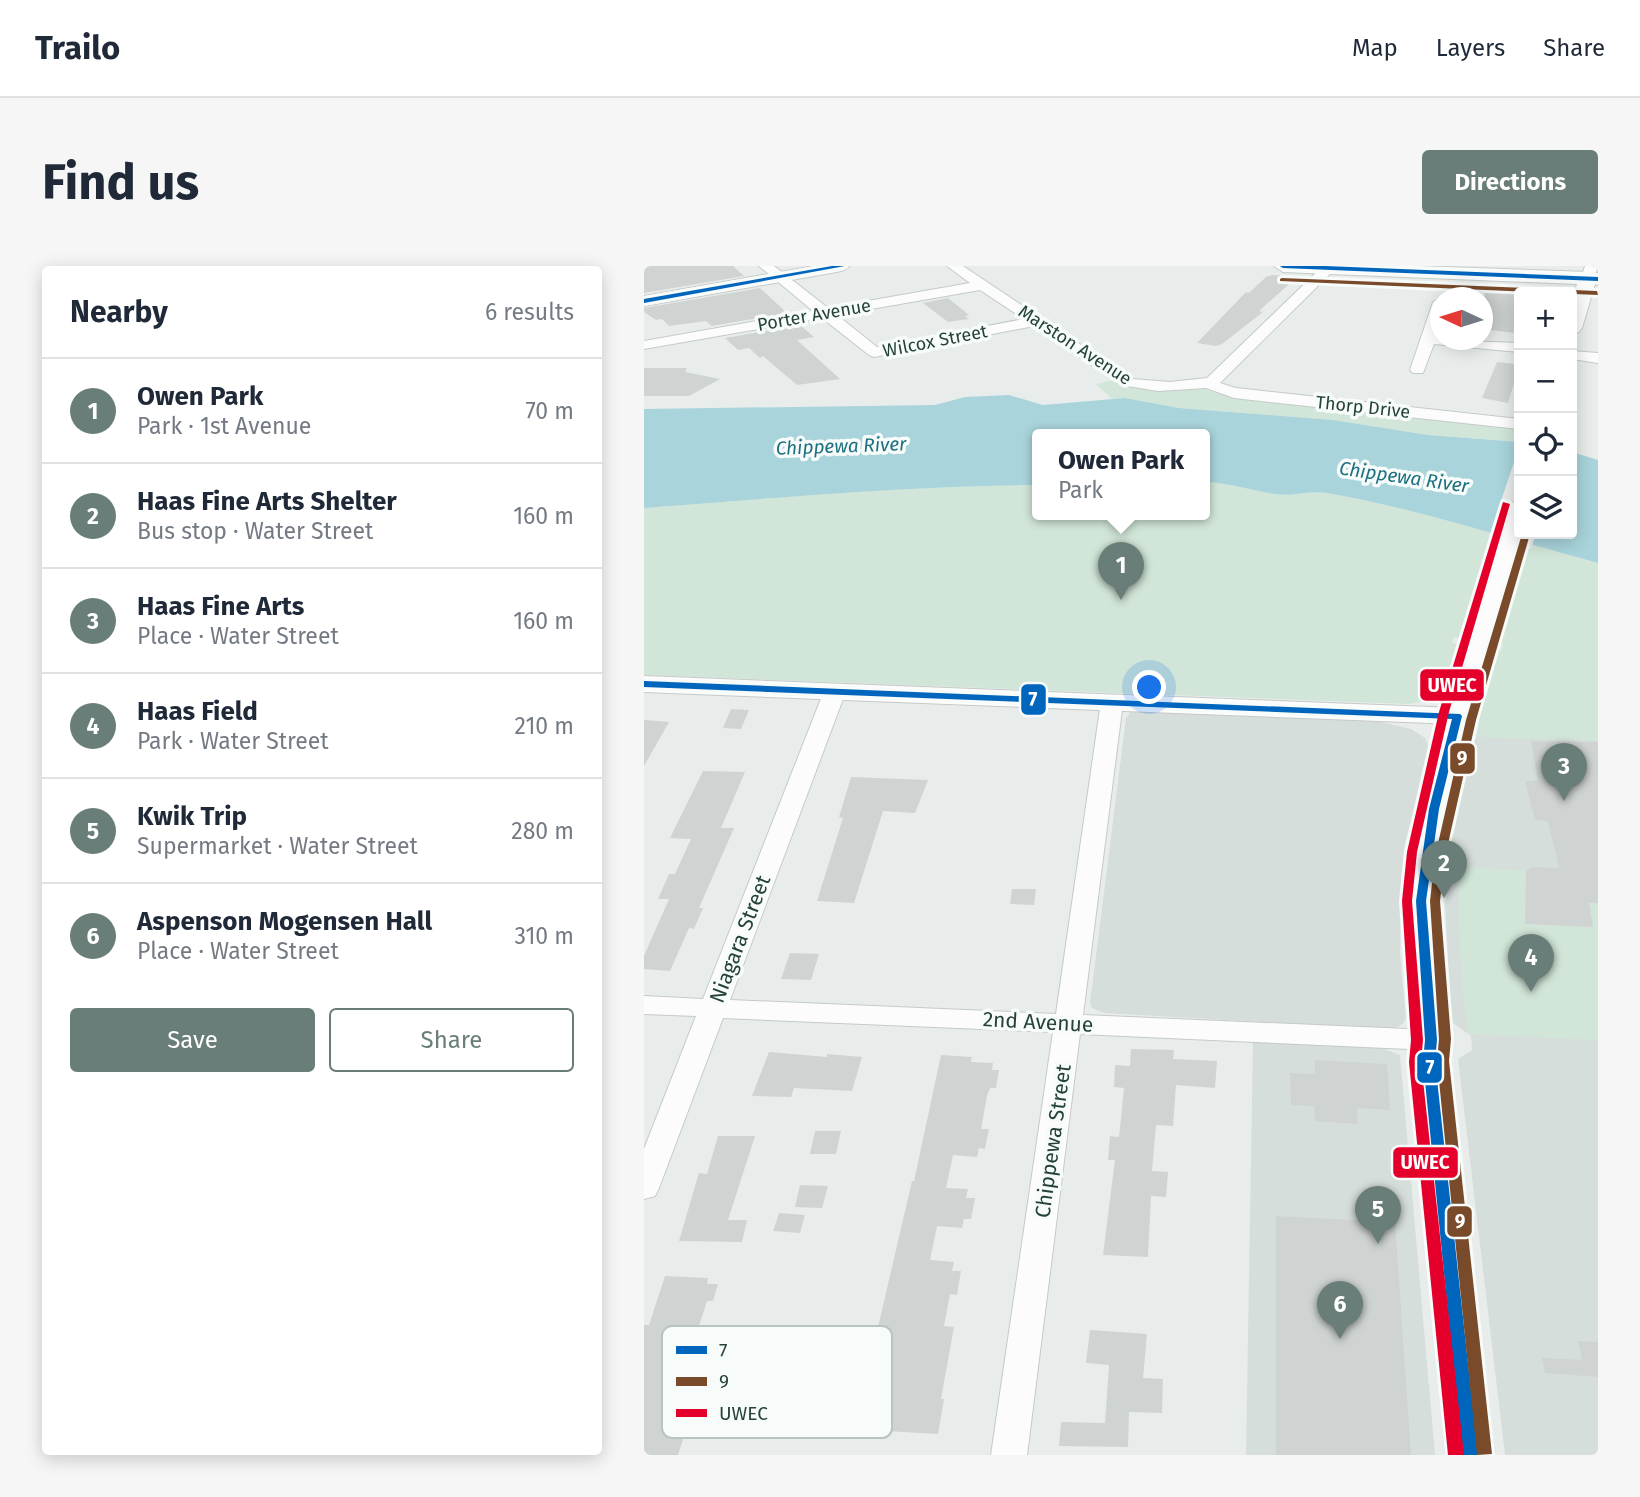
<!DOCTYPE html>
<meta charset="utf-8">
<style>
:root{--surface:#fff;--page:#f6f6f7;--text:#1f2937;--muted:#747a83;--line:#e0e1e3;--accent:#697e78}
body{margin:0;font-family:"Fira Sans",sans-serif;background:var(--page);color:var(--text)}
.controls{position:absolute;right:21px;top:21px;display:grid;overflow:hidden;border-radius:7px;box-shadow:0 4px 18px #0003}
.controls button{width:63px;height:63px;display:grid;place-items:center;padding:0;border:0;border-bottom:2px solid var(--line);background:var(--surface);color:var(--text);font:35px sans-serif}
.compass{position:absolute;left:786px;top:21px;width:63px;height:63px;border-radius:50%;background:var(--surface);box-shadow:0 4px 18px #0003;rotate:274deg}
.you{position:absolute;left:506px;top:422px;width:24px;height:24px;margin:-18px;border:5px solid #fff;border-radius:50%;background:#1a73e8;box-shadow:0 0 0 10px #1a73e833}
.badge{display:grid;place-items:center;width:46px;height:46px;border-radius:50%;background:var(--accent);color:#fff;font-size:23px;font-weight:700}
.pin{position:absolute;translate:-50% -58px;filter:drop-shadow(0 2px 4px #0008)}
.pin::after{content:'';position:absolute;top:37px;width:24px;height:21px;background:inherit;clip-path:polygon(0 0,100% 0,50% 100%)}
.popup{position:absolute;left:388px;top:163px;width:178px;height:91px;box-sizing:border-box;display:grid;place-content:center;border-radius:7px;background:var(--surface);filter:drop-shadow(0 2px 5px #0005);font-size:23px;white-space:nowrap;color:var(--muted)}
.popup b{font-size:26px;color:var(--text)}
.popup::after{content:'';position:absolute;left:50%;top:100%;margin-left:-14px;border:14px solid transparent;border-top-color:var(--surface)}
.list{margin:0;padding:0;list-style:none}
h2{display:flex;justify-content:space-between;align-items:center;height:91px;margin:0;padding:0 28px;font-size:30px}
h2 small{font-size:23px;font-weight:400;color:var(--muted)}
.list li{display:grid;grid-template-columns:46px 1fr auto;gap:21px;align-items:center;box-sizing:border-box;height:105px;padding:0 28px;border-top:2px solid var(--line)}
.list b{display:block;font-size:26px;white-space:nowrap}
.list p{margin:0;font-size:23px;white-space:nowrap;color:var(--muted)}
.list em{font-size:23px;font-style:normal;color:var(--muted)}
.actions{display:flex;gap:14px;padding:21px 28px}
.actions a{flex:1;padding:16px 0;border:2px solid var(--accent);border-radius:7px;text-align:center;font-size:24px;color:var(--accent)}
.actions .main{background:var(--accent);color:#fff}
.icon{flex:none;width:38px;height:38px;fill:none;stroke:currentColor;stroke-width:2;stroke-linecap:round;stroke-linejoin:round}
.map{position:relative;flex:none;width:954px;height:1189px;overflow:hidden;border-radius:7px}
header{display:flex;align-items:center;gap:42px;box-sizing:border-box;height:98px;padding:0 35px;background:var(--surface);border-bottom:2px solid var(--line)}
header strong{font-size:33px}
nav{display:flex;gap:38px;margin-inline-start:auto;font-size:24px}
.intro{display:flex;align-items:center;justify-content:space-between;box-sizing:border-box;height:168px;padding:0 42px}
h1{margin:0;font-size:49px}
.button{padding:18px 32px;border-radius:7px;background:var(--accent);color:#fff;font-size:24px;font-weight:700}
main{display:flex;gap:42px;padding:0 42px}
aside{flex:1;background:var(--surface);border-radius:7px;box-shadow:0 4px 18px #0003}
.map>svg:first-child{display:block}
</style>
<header>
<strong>Trailo</strong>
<nav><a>Map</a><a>Layers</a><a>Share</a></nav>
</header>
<div class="intro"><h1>Find us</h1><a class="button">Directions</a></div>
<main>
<aside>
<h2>Nearby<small>6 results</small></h2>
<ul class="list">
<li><span class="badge">1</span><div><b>Owen Park</b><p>Park · 1st Avenue</p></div><em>70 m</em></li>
<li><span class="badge">2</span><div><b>Haas Fine Arts Shelter</b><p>Bus stop · Water Street</p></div><em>160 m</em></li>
<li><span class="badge">3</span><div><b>Haas Fine Arts</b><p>Place · Water Street</p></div><em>160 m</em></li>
<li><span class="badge">4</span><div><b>Haas Field</b><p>Park · Water Street</p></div><em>210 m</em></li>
<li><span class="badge">5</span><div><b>Kwik Trip</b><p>Supermarket · Water Street</p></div><em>280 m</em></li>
<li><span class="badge">6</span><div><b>Aspenson Mogensen Hall</b><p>Place · Water Street</p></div><em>310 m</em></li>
</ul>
<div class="actions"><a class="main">Save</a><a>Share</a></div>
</aside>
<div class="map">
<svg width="954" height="1189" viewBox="0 0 954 1189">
<rect width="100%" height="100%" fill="#e8edeb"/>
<g fill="#d6dedb">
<path d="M954 297V1189H861L814 793 828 784 827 770 809 757 807 748 801 639 807 557 832 471 850 383 857 384Z"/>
<path d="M494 443 738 456 767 463 781 472 786 484 761 577 757 613 756 687 762 752 759 757 754 761 740 763 460 747 448 742 446 737 482 452 487 445Z"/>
<path d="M609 775 735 781 756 789 791 1189H602Z"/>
</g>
<g fill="#d1e6d8">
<path d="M470 114 489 122 559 123 579 129 875 162V176L784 169 689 154 535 142 481 132 468 133 452 118Z"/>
<path d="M561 216C585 217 607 224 630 228 647 231 665 224 683 227 775 243 864 273 954 297V475L832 471 850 383 857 384 859 379 810 371 808 377 816 378C804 413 804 435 763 438L0 409V242C131 232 262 220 393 219V248H561Z"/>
<path d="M816 601 882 605V658L949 661 945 637H954V774L824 768C818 712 812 658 816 601Z"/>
</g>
<path fill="#a9d4db" d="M365 129 399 139 481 132 535 142 689 154 784 169 875 176V268H928V186L954 194V297C864 273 775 243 683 227 665 224 647 231 630 228 607 224 585 217 561 216V168H393V219C262 220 131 232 0 242V143L291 139 321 131Z"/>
<path fill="#e8edeb" d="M875 181V268H892L887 283 845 271Z"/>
<g fill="#cfd4d2">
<path d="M0 0H89L100 10 0 27Z"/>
<path d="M629 9 654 10 615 45 619 46 578 78 572 80 553 77 602 26 605 27 622 11Z"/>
<path d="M116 22 143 47 68 60 62 55 25 60 18 53 12 54 0 46V42Z"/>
<path d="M841 25 870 26 871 67 838 63Z"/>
<path d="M304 32 325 49 321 50 325 53 304 56 279 37Z"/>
<path d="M156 59 170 71 153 74 196 113 153 119 119 90 116 92 105 82 94 84 81 72Z"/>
<path d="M853 96 871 98 870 102H875L864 137 838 132Z"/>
<path d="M0 102H43L41 106 76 113 45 130H0Z"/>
<path d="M87 443 105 444 97 463 79 462Z"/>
<path d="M0 454 25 456 0 500Z"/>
<path d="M887 475 954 476V637H945L949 661 881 658 882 605 888 601 915 602 904 555 891 554 881 515H894Z"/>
<path d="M59 505 101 506 77 562H90L55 642H59L50 663 45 662 26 705 0 703V690L25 633H14L25 608H31L47 573 26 572Z"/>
<path d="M207 511 284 514 271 547 239 545 210 637 173 635 199 552 195 551Z"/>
<path d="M368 623H392L390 639 366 638Z"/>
<path d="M146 687 175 688 167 714 137 713Z"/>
<path d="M487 783 530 784 529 793 573 795 571 822 532 819 529 860 512 859 508 905 524 906 522 931 507 930 504 991 459 989 471 894H464L466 870 475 871 480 822 470 821 471 799 486 800Z"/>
<path d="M125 786 183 791V788L218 791 208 825 150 822 147 831 108 830Z"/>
<path d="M297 789 328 791 327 796 349 797 348 804H355L352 822H346L343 830 337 863H345L341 883 335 882 333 891 309 889 302 922 324 923 322 932H331L327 953H320L318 962 293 960 286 994 310 996 308 1005H317L313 1029 306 1028 300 1060 310 1061 297 1133H300L294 1168 225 1164 238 1101 225 1100 268 915H270Z"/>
<path d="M671 794 743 798 746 844 713 842 714 858 671 855 670 840 647 839 646 807 671 808Z"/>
<path d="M171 865H197L192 888H166Z"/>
<path d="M74 870H111L84 954H103L98 976 35 975 55 907 63 908Z"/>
<path d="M156 919 184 920 178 942 151 941Z"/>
<path d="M135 947 161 949 156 967 129 965Z"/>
<path d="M632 950 751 956 767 1189H632Z"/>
<path d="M21 1010 64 1012 63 1018H74L69 1035H63L39 1110 54 1111 52 1119 120 1122 110 1161 44 1158 34 1189H0V1059H5Z"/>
<path d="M446 1064 503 1068 499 1112 519 1113 518 1147 485 1146 484 1181 415 1180 417 1156 461 1157 465 1099 442 1097Z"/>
<path d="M934 1075 954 1076V1111L901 1107 898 1092 938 1094Z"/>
</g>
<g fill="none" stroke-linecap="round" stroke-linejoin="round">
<g stroke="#c5cac8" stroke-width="2">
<g id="minor">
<path d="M115 0H130L184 42 326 17 303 0H319L488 113 526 116 563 112 679 0H694L576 117 592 122 875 153V163L590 132 562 122 514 125 477 119 390 60 230 91 225 89 178 52 0 83V75L169 45ZM336 24 380 53 233 81 193 49Z"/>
<path d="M941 0H954L949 15H939L937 12Z"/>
<path d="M796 32V57L793 69 796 70V74L875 77V86L790 78 779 107H769L766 104 789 36Z"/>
<path d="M928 85 954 87V97L928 93Z"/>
<path d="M191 419 199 420 202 425 86 734 412 748 457 436 460 431H476L479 436 439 749 787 764 797 767 801 774 797 781 787 784 436 768 383 1189H347L409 766 79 752 15 922 11 930 0 933V883L52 750 0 748V730L59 733 180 425 183 420Z"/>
</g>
</g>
<g stroke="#c5cac8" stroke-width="2">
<g id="tertiary">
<path d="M170 0H206L198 5 0 40V30Z"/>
<path d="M0 410 813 442 822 444 826 450 822 456 813 458 0 426Z"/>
</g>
</g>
<g stroke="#c3cbc8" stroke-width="2">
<g id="secondary">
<path d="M630 0H773L944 6 954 7V19L951 18 938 62 935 66 928 68V33L933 18 639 6Z"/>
<path d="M875 235V268H880L828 450 799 589 794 635 806 774 804 795 850 1189H802L766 795 768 774 760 635 765 589 798 450 863 242 866 237Z"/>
</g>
</g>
<use href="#minor" fill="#fcfcfc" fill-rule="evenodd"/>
<use href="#tertiary" fill="#fcfcfc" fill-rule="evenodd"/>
<use href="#secondary" fill="#fcfcfc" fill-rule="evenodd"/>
<g stroke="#f7fbf9" stroke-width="6">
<g id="bus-1">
<path d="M188 0H201L0 37V33Z"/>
<path d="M636 0H681L954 11V15L639 2Z"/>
<path d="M0 415 816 448 818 450 795 543 782 635 793 774 791 795 834 1189H818L779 795 781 774 772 635 785 543 808 453 0 421Z"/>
</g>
</g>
<g stroke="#f7fbf9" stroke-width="6">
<g id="bus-2">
<path d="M638 12 953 25 954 29 636 15V13Z"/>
<path d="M878 268H886L832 454 801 591 796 635 807 773 805 795 848 1188 833 1189 793 795 795 773 786 635 791 591 822 454Z"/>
</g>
</g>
<g stroke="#f7fbf9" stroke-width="6">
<path id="bus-3" d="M859 236 866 238 805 446 773 586 768 635 779 774 777 796 820 1189H804L765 796 767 774 758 635 763 586 795 446Z"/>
</g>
<use href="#bus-1" fill="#0065bd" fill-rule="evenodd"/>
<use href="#bus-2" fill="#7a4b2a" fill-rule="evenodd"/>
<use href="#bus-3" fill="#e4002b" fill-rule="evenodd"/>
</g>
<g text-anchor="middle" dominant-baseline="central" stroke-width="7" stroke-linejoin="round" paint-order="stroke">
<g font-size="18" fill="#24423a" stroke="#f7fbf9">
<text transform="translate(170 49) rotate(-10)">Porter Avenue</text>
<text transform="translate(291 75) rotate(-11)">Wilcox Street</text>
<text transform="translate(431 79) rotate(33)">Marston Avenue</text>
<text transform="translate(719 141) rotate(6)">Thorp Drive</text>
</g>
<g font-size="19" font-style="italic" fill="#1c6f80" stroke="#f7fbf9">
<text transform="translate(197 180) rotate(-2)">Chippewa River</text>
<text transform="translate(760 211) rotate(8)">Chippewa River</text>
</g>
<g font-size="21" fill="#24423a" stroke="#f7fbf9">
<text transform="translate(96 673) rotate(-69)">Niagara Street</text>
<text transform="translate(394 756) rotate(3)">2nd Avenue</text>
<text transform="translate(409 875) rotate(-82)">Chippewa Street</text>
</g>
</g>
<rect x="18" y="1060" width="230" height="112" rx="10" fill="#f7fbf9" stroke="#b8c4c0" stroke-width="2"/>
<rect x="32" y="1080" width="31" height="8" fill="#0065bd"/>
<rect x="32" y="1111" width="31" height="9" fill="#7a4b2a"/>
<rect x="32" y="1143" width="31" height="8" fill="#e4002b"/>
<g font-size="19" fill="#24423a">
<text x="75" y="1091">7</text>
<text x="75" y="1122">9</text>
<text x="75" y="1154">UWEC</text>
</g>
<g stroke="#f7fbf9" stroke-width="2.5">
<rect x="775" y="402" width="66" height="34" rx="7" fill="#e4002b"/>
<rect x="376" y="417" width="27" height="33" rx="7" fill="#0065bd"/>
<rect x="805" y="476" width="27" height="33" rx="7" fill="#7a4b2a"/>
<rect x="772" y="785" width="27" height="33" rx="7" fill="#0065bd"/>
<rect x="748" y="880" width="67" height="33" rx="7" fill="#e4002b"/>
<rect x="802" y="939" width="27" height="33" rx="7" fill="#7a4b2a"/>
</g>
<g font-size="19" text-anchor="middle" font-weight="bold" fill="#fff">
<text x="808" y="426">UWEC</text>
<text x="389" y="440">7</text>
<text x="818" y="499">9</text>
<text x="786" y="808">7</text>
<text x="781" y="903">UWEC</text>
<text x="816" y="962">9</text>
</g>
</svg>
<div class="controls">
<button>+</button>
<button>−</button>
<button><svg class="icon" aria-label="locate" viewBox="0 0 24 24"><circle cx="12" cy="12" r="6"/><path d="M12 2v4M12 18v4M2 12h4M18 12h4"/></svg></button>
<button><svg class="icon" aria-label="layers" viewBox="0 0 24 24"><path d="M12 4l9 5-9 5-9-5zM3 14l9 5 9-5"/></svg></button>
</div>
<svg class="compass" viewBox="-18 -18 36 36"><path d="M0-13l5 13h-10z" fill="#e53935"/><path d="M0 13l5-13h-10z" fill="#747a83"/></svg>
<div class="you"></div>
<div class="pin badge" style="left:477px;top:334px">1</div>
<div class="popup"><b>Owen Park</b>Park</div>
<div class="pin badge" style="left:800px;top:632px">2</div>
<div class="pin badge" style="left:920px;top:535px">3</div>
<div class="pin badge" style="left:887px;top:726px">4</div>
<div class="pin badge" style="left:734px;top:978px">5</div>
<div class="pin badge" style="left:696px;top:1073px">6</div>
</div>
</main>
